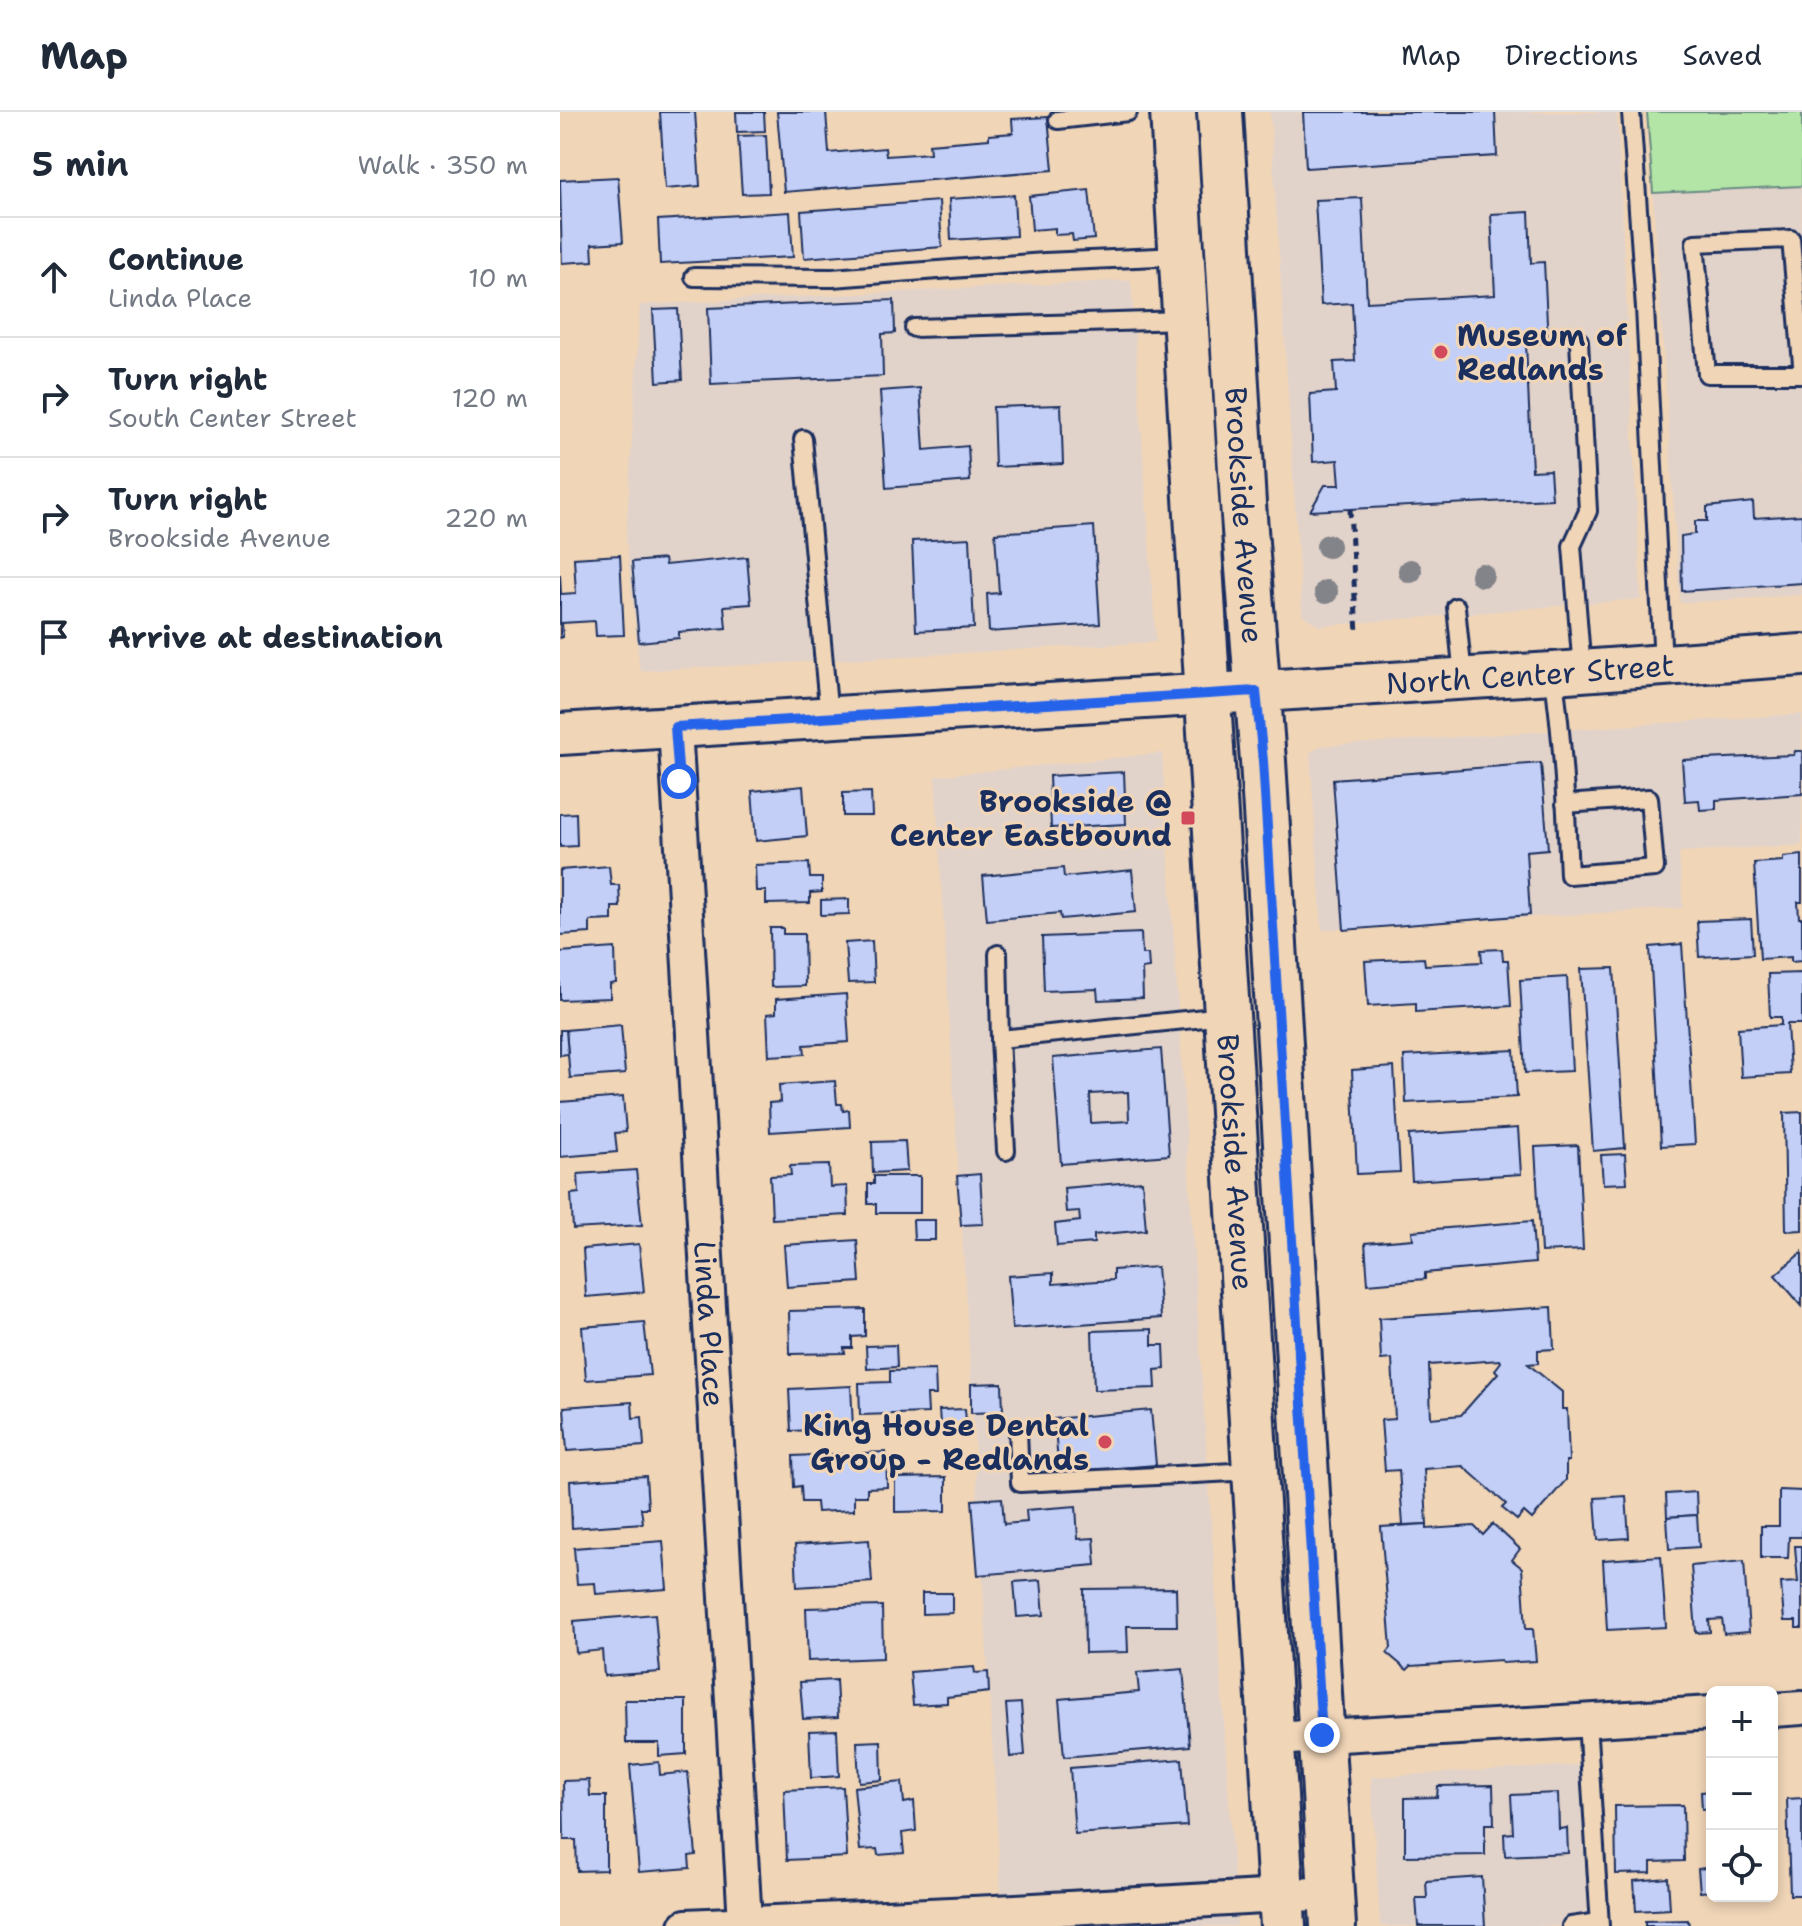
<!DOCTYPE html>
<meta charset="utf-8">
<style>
:root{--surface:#fff;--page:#f6f6f7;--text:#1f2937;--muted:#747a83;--line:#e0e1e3}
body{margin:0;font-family:"Shantell Sans",sans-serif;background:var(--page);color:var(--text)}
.controls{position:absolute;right:24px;bottom:24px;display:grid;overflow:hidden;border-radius:12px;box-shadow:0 4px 12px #0003}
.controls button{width:72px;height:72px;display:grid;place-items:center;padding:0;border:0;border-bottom:2px solid var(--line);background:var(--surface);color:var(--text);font:40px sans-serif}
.stop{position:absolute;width:24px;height:24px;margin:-18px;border:6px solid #2563eb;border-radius:50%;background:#fff}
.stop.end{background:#2563eb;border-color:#fff;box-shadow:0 2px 8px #0008}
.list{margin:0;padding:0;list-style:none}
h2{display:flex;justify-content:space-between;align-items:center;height:104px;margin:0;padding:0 32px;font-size:34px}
h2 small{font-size:26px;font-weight:400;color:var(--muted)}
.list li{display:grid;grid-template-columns:52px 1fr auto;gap:24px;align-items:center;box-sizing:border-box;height:120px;padding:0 32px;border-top:2px solid var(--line)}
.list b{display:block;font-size:30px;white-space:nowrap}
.list p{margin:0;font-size:26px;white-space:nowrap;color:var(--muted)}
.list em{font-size:26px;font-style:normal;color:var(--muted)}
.icon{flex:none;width:44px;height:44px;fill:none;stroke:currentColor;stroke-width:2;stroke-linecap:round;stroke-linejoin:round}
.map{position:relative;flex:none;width:1242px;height:1814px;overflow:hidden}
header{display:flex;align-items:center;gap:48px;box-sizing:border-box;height:112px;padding:0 40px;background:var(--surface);border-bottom:2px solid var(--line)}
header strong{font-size:38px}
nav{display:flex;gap:44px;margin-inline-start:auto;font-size:28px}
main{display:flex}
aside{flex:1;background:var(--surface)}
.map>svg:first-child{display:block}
</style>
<header>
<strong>Map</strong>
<nav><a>Map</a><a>Directions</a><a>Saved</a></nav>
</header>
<main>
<aside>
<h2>5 min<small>Walk · 350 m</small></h2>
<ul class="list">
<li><svg class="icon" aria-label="ahead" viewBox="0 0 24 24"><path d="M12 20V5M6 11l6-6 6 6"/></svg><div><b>Continue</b><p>Linda Place</p></div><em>10 m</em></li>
<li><svg class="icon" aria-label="right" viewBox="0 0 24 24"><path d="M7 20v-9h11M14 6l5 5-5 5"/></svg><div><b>Turn right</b><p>South Center Street</p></div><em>120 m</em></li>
<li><svg class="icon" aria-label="right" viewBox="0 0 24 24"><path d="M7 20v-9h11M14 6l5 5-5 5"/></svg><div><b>Turn right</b><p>Brookside Avenue</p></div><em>220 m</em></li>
<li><svg class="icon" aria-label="arrive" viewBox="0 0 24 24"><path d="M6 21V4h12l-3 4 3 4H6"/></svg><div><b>Arrive at destination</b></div></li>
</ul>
</aside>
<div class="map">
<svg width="1242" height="1814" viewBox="0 0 1242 1814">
<rect width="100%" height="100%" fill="#f0d5b7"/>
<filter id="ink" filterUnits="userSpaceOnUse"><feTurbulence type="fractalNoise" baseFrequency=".0125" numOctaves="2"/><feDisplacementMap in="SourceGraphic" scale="16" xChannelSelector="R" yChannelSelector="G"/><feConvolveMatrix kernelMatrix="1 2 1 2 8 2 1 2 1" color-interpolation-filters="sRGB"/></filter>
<g filter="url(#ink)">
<g fill="#e2d3ca">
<path d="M710 0H1057L1081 487 760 514 742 503Z"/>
<path d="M1242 74V483L1120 491 1093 81Z"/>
<path d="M571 168 596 530 80 559 66 426 80 193Z"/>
<path d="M1242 602V733L1119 740 1123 796 762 818 750 641 760 634Z"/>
<path d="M602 641 677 1814H443L375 664Z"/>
<path d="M1020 1653 1031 1814H820L811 1665Z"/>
</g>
<path fill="#b3e5a6" stroke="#678a82" stroke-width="2" d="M1087 0H1242V74L1093 81Z"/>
<g fill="#c3cff6" stroke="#1b2f5e" stroke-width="2" fill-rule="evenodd">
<path d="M100 0H135L140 74 105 77Z"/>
<path d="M176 0H204L205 19 177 20Z"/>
<path d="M217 0H266L269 41 325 36 326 44 370 41 369 32 429 27V23L453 21 452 7 488 5 493 58 224 80Z"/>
<path d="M743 0H935L937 44 746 56Z"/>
<path d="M206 23 209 81 182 82 178 24Z"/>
<path d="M58 65 63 130 32 132 33 149 2 151 0 68Z"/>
<path d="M529 78 534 127 513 129 512 122 495 123V116L472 118 469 84Z"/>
<path d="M454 83 456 124 391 128 389 87Z"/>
<path d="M802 86 807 190 935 183 931 102 969 100 971 151 984 150 988 231H966L972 359 990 358 992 387 750 399 765 373H780L778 348 753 350 750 282 776 280 774 250 795 249 792 191 761 193 755 88Z"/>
<path d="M379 89 382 135 244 146 241 99Z"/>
<path d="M230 100 233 145 100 152 98 108Z"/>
<path d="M334 188 335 221 322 222 323 264 151 272 148 196Z"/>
<path d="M118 197 122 268 97 270 93 198Z"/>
<path d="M360 276 364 338 408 334 410 369 326 376 320 279Z"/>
<path d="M501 293 503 352 435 355 433 295Z"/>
<path d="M1193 390 1194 406 1242 403V471L1122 479 1121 424 1135 422V409H1147V395Z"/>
<path d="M534 414 540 512 429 520 427 482 439 481 435 421Z"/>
<path d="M410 426 414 516 356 519 352 429Z"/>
<path d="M60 443 64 523 36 524 35 509 2 511 3 525 0 526V462L1 482 16 481 14 446Z"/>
<path d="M187 445 191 492 164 494 166 516 119 520V526L79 530 72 450 104 447 105 453Z"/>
<path d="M1235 639H1242V682L1156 688V697L1140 698 1139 688 1125 689 1122 648 1234 643Z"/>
<path d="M981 651 988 737 966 739 970 803 784 818 773 667Z"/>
<path d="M564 660 566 712 491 716 489 664Z"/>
<path d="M243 674 247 724 196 729 192 679Z"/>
<path d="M311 680 312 704H283V681Z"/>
<path d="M16 701 17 734 0 735V702Z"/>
<path d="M1242 743V790H1238L1239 806H1242V849L1231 850V845L1200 847 1194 751 1223 749V745Z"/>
<path d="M249 751 250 766H262V780L250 781V791L206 792V779H196L195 753Z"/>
<path d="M49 754 51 773H59L60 795H52V808L30 809V821L0 823V758Z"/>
<path d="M503 756 504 765 572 758 576 800 501 807 500 801 427 808 423 764Z"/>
<path d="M289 787V802L261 803V788Z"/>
<path d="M1191 807 1193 842 1139 845 1137 809Z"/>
<path d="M210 816H223V822H244L245 874 211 875Z"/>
<path d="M581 821 582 842H588L589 856 582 857 583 886 538 888 537 877 484 879 482 825Z"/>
<path d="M312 829 314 870 288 871 285 831Z"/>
<path d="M1122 832 1135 1032 1101 1034 1090 835Z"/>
<path d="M55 836 56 871 50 872V886L0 888V840Z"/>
<path d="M942 837 943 848H948L951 894 856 900V891L808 894 805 849 864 846 865 853 922 850 921 838Z"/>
<path d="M1054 856 1065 1036 1033 1039 1021 857Z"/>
<path d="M1242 861V912H1227L1230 962 1181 965 1178 916 1221 913V905H1210L1208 862Z"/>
<path d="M1007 865 1012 959 965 961 960 868Z"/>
<path d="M286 882 289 930 244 933 245 942 209 944 207 902 216 901V887Z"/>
<path d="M61 913 65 962 10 966 6 918Z"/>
<path d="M0 918H6L8 942 0 943Z"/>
<path d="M601 937 609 1043 501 1052 493 946ZM568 980 569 1009 531 1011 530 982Z"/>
<path d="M954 938 957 985 846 991 844 944Z"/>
<path d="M834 955 840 1060 797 1062 792 958Z"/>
<path d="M275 969 277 992H282L283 999 289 998 290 1015 210 1020 209 991 220 990 219 973Z"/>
<path d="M63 985 66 1020 55 1021 57 1040 0 1045V990Z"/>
<path d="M1242 1000V1118L1226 1119 1224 1001Z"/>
<path d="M958 1016 961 1062 852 1069 849 1023Z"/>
<path d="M345 1029 347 1059 313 1061 312 1030Z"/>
<path d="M1018 1033 1023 1138 981 1140 975 1035Z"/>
<path d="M1065 1042 1067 1071 1043 1072 1041 1043Z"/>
<path d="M269 1053 270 1075 287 1074 288 1103 212 1107 210 1064 231 1063 230 1054Z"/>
<path d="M76 1058 82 1113 13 1117 11 1082 19 1081 18 1062Z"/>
<path d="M420 1062 423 1112 401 1113 397 1064Z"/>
<path d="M314 1064H360V1101H316V1092H308V1072H314Z"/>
<path d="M582 1069 586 1118 534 1123V1131L497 1134 495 1112 520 1109 519 1099 506 1100 504 1076Z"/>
<path d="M353 1108H375V1128H354Z"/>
<path d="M972 1109 975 1151 865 1161V1167L808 1172 805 1131 853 1127 852 1119Z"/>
<path d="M297 1128 300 1170 227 1175 224 1133Z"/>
<path d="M79 1132 84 1180 26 1185 23 1137Z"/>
<path d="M1242 1140V1194L1215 1163Z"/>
<path d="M597 1155 601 1206 452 1217 448 1164 493 1161V1172L553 1168V1158Z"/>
<path d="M992 1195 994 1237 978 1238V1251L968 1252 1002 1280V1297H1007L1009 1349H1006V1368L972 1407 964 1400 957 1408 942 1396 946 1392 903 1354 864 1357 867 1412 843 1413 839 1358 825 1359 821 1308 835 1307 832 1247 821 1248 819 1206ZM940 1248 941 1250 935 1258 938 1261 901 1303 871 1306 869 1253Z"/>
<path d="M305 1197V1224L292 1225V1236H284L285 1241 230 1242 229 1199Z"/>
<path d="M84 1210 90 1263 26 1268 22 1215Z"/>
<path d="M592 1217V1233H604L605 1257 595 1258 596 1276 534 1278 532 1219Z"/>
<path d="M336 1233 337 1255 307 1257 306 1234Z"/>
<path d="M375 1258 376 1283H367L368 1301 300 1303 299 1271 330 1270V1259Z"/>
<path d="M442 1271 443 1300 411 1301V1272Z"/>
<path d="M291 1274 293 1316 231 1319 229 1277Z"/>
<path d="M72 1290 73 1306 82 1305 84 1334 7 1339 4 1295Z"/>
<path d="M405 1297 407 1322 381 1324 379 1298Z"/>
<path d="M591 1298 596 1353 499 1361 494 1307Z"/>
<path d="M326 1340 327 1375 307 1376V1384H294V1398L257 1400 256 1390H242L241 1374 234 1375 233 1344Z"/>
<path d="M86 1364 88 1396H81L83 1411 12 1416 10 1369Z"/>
<path d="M386 1365V1399L335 1400V1366Z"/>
<path d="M1219 1378 1242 1379V1425H1229L1228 1446H1201V1414H1219Z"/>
<path d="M1136 1380 1137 1403 1107 1405 1106 1382Z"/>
<path d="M1066 1384 1069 1426 1038 1428 1035 1386Z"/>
<path d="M442 1386 444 1412 467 1410 466 1398 516 1394 518 1427 534 1426 536 1453 418 1463 412 1388Z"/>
<path d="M1137 1403 1139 1435 1109 1437 1107 1405Z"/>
<path d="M867 1412V1417L914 1414 923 1423 933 1412 960 1437 952 1448 962 1456 966 1517H973L976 1549 942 1551 941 1548 851 1554 847 1558 827 1541 831 1536 821 1415Z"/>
<path d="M309 1428 312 1470 237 1475 235 1433Z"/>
<path d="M103 1429 107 1477 36 1482 35 1471 17 1472 14 1436Z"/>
<path d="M1235 1434H1242V1516H1236V1509H1224L1221 1471 1238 1470Z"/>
<path d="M1101 1444 1106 1515 1047 1518 1043 1448Z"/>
<path d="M1184 1449 1189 1520 1164 1522 1162 1507 1149 1508 1150 1520 1136 1521 1131 1454Z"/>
<path d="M481 1468 484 1503 457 1505 454 1470Z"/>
<path d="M616 1476 617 1514H567L568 1540 525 1541 524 1477Z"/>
<path d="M362 1481H392V1501L362 1502Z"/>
<path d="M322 1494 323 1546 248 1549 246 1496Z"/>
<path d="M95 1502 100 1560 44 1564 42 1538 16 1541 14 1509Z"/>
<path d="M414 1555 415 1561 428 1560 429 1580 387 1585V1591L353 1593 350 1560Z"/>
<path d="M623 1557 630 1634 504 1645 499 1587 579 1580 577 1561Z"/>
<path d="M276 1568 278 1605 243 1607 240 1570Z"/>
<path d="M65 1588H126V1642L99 1644V1631H66Z"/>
<path d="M461 1591 465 1643 450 1645 446 1592Z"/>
<path d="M277 1618 279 1664 251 1666 249 1619Z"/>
<path d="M321 1629 322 1668 299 1670 297 1630Z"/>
<path d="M622 1647 627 1714 515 1722 510 1656Z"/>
<path d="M99 1650 100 1663 128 1660 136 1743 129 1744 130 1756 79 1760 70 1653Z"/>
<path d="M29 1668 30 1684H46V1758L17 1759 16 1728H4L3 1669Z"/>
<path d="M342 1670 344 1691 354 1689 356 1719 342 1721 344 1741 318 1743 317 1737 300 1738 294 1675Z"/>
<path d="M933 1673 934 1712H925V1743L845 1744V1686L877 1685 878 1674Z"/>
<path d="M283 1675 287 1745 227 1748 224 1678Z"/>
<path d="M1152 1679V1696L1142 1697 1141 1680Z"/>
<path d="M998 1681 999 1717 1007 1716 1008 1741 945 1744 944 1722 953 1721 951 1683Z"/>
<path d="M1242 1686V1783H1230L1227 1687Z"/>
<path d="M1123 1693 1124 1749 1091 1750V1761L1056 1762 1055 1694Z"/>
<path d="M1152 1755V1779L1140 1780 1138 1757Z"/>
<path d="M922 1765 925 1814H858L856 1786H867L866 1769Z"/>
<path d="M1108 1766 1110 1797 1076 1799 1074 1769Z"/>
<path d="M1128 1808 1129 1814H1085V1809Z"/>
</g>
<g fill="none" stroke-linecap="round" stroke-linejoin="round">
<g stroke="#1b2f5e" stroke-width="22">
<g id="service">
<path d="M1071 0 1085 196 1103 552"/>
<path d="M498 8 568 0"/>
<path d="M134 165 272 166 485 150 620 144"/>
<path d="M354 216 624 208"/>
<path d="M1019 229 1028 399 1012 434 1022 558"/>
<path d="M1242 252 1231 127 1135 131 1147 262H1242"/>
<path d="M243 327 269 605"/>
<path d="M896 495 903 565"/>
<path d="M993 561C1003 628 1006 695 1009 763L1095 756 1089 686 1005 692"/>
<path d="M438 842 440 927"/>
<path d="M446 1039 440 927 664 904"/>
<path d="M458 1318 460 1371 693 1359"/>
<path d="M1027 1609 1040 1814"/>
<path d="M1011 1814 1039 1810"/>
</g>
</g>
<g stroke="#1b2f5e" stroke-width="38">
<g id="minor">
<path id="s1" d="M115 615 185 1810"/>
<path d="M1212 1598 1242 1596"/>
<path d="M713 1627 1152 1601"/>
<path d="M126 1814 456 1799 772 1781"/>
</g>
</g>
<g stroke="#1b2f5e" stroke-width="46">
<g id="tertiary">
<path id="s2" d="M0 622 993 561 1242 543"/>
</g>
</g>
<g stroke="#1b2f5e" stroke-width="50">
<g id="secondary">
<path id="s3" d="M613 0C648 605 686 1209 723 1814"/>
<path id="s4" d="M660 0 683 392 703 649 773 1814"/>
</g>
</g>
<path stroke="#1b2f5e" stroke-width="5" stroke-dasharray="8 6" stroke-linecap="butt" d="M790 397 797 522"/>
<use href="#service" stroke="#f0d5b7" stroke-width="16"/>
<use href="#minor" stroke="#f0d5b7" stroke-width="32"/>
<use href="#tertiary" stroke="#f0d5b7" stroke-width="40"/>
<use href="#secondary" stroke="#f0d5b7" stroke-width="44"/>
</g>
<g fill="#83848a">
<circle cx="768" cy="434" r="12"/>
<circle cx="850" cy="459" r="12"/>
<circle cx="922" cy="463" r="12"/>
<circle cx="766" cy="480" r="12"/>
</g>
</g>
<g fill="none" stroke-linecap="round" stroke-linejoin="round" filter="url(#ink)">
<path stroke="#2563eb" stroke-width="10" d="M119 669 115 615 696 579 703 649 762 1623"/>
</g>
<g fill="#d1495b" stroke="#f0d5b7" stroke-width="3">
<circle cx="881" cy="240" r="8"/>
<rect x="620" y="698" width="16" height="16" rx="4"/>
<circle cx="545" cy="1330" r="8"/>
</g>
<g text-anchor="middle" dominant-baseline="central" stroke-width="6" stroke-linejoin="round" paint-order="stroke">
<g font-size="30" font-weight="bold" fill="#1b2f5e" stroke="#f0d5b7" text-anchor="end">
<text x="897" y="223" text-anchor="start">Museum of<tspan x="897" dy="34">Redlands</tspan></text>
<text x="612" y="689">Brookside @<tspan x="612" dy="34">Center Eastbound</tspan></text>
<text x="529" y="1313">King House Dental<tspan x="529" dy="34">Group - Redlands</tspan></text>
</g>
<g font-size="30" fill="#1b2f5e" stroke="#f0d5b7">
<text stroke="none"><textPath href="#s4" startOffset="404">Brookside Avenue</textPath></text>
<text stroke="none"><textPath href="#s2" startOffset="972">North Center Street</textPath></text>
<text stroke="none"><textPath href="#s3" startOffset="1052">Brookside Avenue</textPath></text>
<text stroke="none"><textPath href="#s1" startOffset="598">Linda Place</textPath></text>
</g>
</g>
</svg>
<div class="controls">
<button>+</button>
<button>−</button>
<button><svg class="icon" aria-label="locate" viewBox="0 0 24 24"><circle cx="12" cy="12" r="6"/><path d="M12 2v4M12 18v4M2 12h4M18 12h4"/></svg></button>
</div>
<div class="stop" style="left:119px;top:669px"></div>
<div class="stop end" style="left:762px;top:1623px"></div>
</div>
</main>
